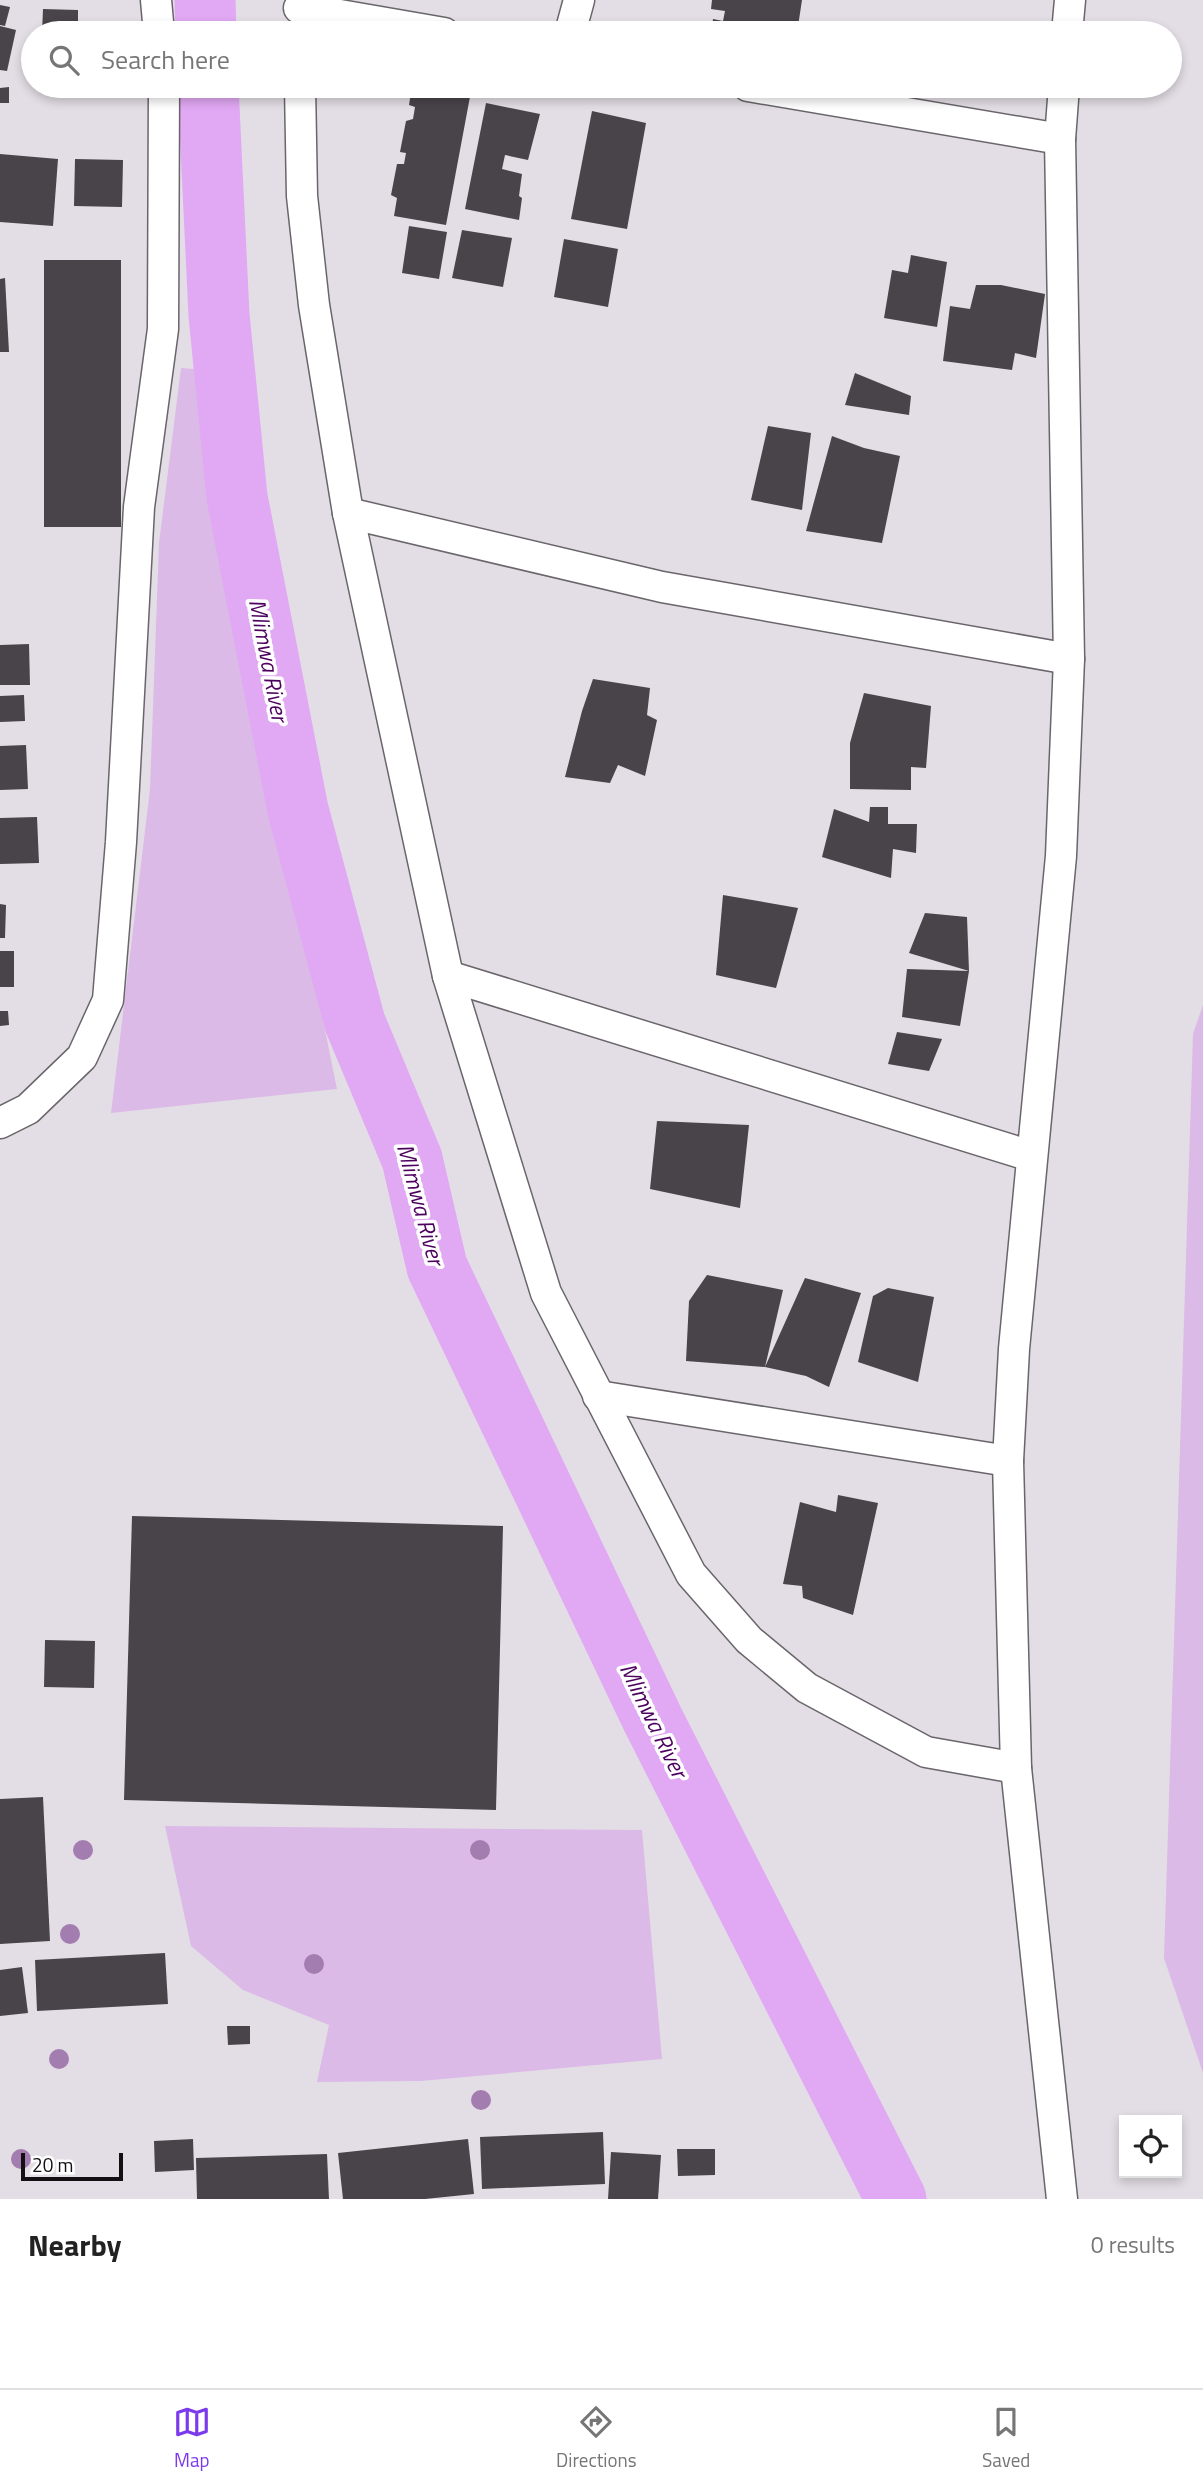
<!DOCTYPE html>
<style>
:root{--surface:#fff;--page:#f6f6f6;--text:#222;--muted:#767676;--line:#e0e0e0;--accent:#7c3aed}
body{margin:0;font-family:"Titillium Web",sans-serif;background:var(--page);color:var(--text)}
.controls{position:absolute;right:21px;bottom:21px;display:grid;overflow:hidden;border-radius:0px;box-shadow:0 4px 10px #0003}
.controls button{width:63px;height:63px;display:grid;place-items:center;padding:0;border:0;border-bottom:2px solid var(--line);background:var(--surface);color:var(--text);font:35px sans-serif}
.scale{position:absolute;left:21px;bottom:18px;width:102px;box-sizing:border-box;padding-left:7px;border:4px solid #121013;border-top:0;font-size:19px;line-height:24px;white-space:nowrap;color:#121013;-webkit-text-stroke:5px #fff;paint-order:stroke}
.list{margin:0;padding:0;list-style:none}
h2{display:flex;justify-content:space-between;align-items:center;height:91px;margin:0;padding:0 28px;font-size:30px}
h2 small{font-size:23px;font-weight:400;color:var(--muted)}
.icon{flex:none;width:38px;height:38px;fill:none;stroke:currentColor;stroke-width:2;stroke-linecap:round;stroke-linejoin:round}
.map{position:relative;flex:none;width:1203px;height:2199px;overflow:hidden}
.search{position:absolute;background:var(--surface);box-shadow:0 4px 10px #0003;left:21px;right:21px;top:21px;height:77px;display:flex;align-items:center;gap:18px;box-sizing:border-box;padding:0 24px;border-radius:38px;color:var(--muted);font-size:26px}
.sheet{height:189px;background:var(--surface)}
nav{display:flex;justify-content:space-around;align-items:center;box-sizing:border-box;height:98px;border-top:2px solid var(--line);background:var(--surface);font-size:19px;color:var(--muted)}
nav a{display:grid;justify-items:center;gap:4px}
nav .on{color:var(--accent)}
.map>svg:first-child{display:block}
</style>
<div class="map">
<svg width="1203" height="2199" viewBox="0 0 1203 2199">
<rect width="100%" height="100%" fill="#e3dee5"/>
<g fill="#dcbae7">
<path d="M181 368 206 370 235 587 337 1089 111 1113 150 789 159 543Z"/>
<path d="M1203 1005V2073L1164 1958 1193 1034Z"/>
<path d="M165 1826 642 1830 662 2059 421 2081 317 2082 329 2025 243 1990 191 1946Z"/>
</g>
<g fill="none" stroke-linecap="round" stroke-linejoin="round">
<g stroke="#e1a8f3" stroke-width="61">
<path d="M205 0 206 33"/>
<path d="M208 86 219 315 237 497 298 810 355 1023 412 1159 437 1267 653 1720 896 2199"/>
</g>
</g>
<g fill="#484449">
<path d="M712 0H802L797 33H711L713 19 723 21 725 11 711 9Z"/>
<path d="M0 5 10 7 5 26 0 25Z"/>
<path d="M43 9 78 10V33H42Z"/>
<path d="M0 26 16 30 7 71 0 70Z"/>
<path d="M412 86H472L446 225 394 216 397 198 391 195 397 164H404L406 153 400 152 406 121 413 119 415 107 409 105Z"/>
<path d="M9 87V103H0V88Z"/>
<path d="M486 103 540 114 528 160 505 155 502 169 522 174 519 196 522 198 519 220 465 209Z"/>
<path d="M592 111 646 123 627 229 571 219Z"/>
<path d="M0 154 58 159 53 226 0 222Z"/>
<path d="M75 159 123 160 122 207 74 206Z"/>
<path d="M409 226 447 232 439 279 402 273Z"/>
<path d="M462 230 512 238 503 287 452 278Z"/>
<path d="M564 239 618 249 608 307 554 297Z"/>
<path d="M911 255 947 262 937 327 884 318 892 270 908 273Z"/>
<rect x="44" y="260" width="77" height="267"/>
<path d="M5 278 9 352H0V279Z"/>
<path d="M976 285H1001L1045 294 1036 358 1015 353 1012 370 943 361 950 306 970 309Z"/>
<path d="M855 373 911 396 909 415 845 405Z"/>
<path d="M768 426 811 433 802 510 751 500Z"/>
<path d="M832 436 864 448 900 456 882 543 806 531Z"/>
<path d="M29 644 30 685H0V645Z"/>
<path d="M593 679 650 688 647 715 657 720 645 776 618 765 610 783 565 777 582 711Z"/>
<path d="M864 693 931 706 926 768 911 767V790L850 789V743Z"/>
<path d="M24 695 25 721 0 722V696Z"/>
<path d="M26 745 28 789 0 790V746Z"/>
<path d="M870 807H888V824H917L916 853 893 849 891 878 822 857 834 809 869 822Z"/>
<path d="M37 817 39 863 0 864V818Z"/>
<path d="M723 895 798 908 776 988 716 975Z"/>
<path d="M0 904 6 905 5 938H0Z"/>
<path d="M925 913 967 917 969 971 960 1026 902 1017 907 969 969 971 909 953Z"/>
<rect x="0" y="951" width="14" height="36"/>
<path d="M0 1011H8L9 1025 0 1026Z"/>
<path d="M897 1032 942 1039 929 1071 888 1064Z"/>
<path d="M657 1121 749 1125 740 1208 650 1189Z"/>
<path d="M707 1275 783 1290 765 1367 805 1278 861 1293 829 1387 806 1376 765 1367 686 1361 689 1301Z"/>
<path d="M888 1288 934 1297 918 1382 858 1362 873 1296Z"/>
<path d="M838 1495 878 1503 853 1615 803 1598 802 1586 783 1584 800 1502 836 1512Z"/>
<path d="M132 1516 503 1526 496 1810 124 1800Z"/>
<path d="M45 1640 95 1641 94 1688 44 1687Z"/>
<path d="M43 1797 50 1941 0 1944V1799Z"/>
<path d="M165 1953 168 2004 37 2011 35 1960Z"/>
<path d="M22 1967 28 2013 0 2016V1970Z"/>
<path d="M227 2026H250V2044L228 2045Z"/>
<path d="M603 2132 605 2184 482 2189 480 2137Z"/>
<path d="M193 2139 194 2170 155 2172 154 2141Z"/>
<path d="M468 2139 474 2194 425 2199H343L338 2153Z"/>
<path d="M677 2149H715V2175L678 2176Z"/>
<path d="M611 2152 661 2155 658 2199H608Z"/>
<path d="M327 2154 329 2199H197L196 2158Z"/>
</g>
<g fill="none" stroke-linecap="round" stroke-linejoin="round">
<g stroke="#6a656b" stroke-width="33">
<g id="minor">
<path d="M156 0 159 33"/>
<path d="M299 8 444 33"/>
<path d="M570 33 579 0"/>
<path d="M1067 33 1070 0"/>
<path d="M300 86 302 196 314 305 348 513 448 976 546 1293 691 1574 749 1640 807 1688 926 1752 1016 1768"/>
<path d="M748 86 1060 139"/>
<path d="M348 513 662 587 1069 659"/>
<path d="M448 976 1031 1156"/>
<path d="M0 1123 28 1109 82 1057 108 1000 121 842 139 507 163 329 164 86"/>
<path d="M598 1396 1008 1461"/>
<path d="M1062 2199 1016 1768 1008 1461 1014 1349 1061 856 1069 659 1060 139 1064 86"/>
</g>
</g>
<use href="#minor" stroke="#fff" stroke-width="30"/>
</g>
<g fill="#a47db0">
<circle cx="83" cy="1850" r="10"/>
<circle cx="480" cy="1850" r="10"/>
<circle cx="70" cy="1934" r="10"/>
<circle cx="314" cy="1964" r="10"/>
<circle cx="59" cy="2059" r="10"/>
<circle cx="481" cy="2100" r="10"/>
<circle cx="21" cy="2159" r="10"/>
</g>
<g text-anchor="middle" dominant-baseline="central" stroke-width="7" stroke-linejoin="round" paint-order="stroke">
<g font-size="23" font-style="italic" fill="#4d025f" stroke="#fff">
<text transform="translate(269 660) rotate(79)">Mlimwa River</text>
<text transform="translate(421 1204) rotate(75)">Mlimwa River</text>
<text transform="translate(654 1720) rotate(64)">Mlimwa River</text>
</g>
</g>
</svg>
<div class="controls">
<button><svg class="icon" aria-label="locate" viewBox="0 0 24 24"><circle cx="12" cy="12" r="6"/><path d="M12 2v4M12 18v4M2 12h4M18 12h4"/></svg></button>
</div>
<div class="scale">20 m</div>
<div class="search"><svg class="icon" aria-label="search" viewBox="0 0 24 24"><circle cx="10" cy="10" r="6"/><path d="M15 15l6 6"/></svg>Search here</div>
</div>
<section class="sheet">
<h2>Nearby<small>0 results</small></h2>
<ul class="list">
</ul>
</section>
<nav>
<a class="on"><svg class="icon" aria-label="map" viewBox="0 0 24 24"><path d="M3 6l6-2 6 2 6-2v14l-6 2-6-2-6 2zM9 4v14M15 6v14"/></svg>Map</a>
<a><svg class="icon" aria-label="directions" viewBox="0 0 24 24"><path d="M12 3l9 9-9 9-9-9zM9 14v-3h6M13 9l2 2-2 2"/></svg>Directions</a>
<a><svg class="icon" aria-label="saved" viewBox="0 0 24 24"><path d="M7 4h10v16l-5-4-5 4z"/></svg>Saved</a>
</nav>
